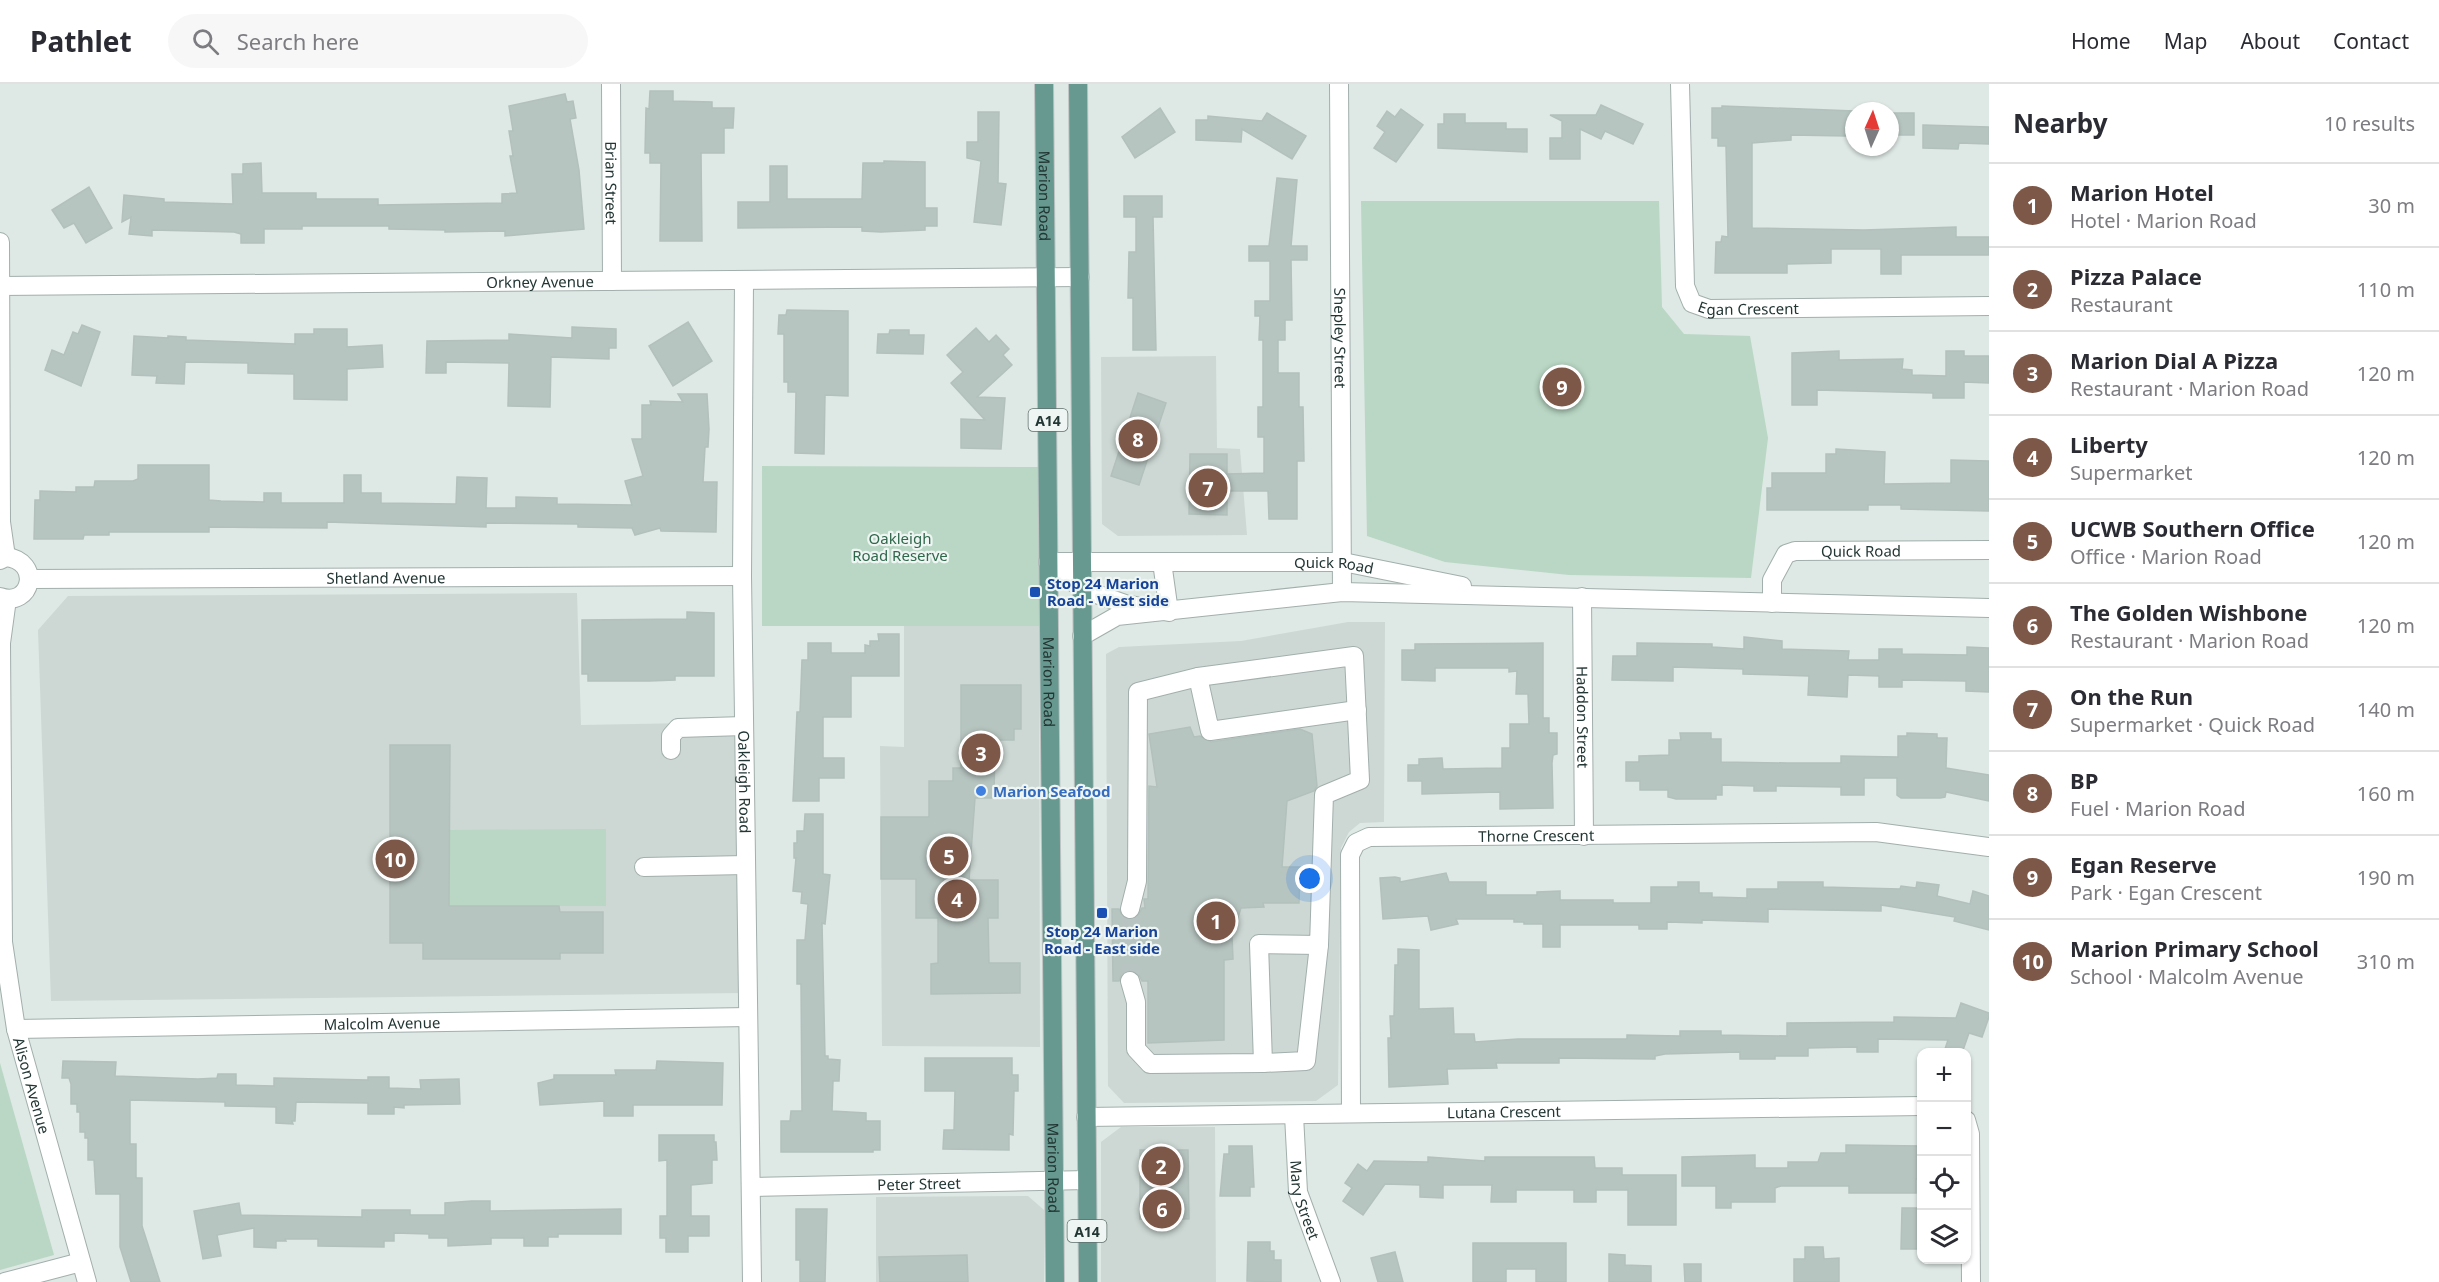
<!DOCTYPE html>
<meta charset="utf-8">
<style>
:root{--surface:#fff;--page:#f7f7f7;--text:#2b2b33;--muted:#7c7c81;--line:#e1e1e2;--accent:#7d5848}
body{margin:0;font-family:"Noto Sans",sans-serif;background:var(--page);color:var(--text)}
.controls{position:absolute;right:18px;bottom:18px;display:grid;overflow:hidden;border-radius:12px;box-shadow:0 2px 4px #0004}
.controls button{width:54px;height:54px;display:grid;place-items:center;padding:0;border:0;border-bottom:2px solid var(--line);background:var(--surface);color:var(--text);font:30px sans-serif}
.compass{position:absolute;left:1845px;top:18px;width:54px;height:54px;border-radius:50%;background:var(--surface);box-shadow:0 2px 4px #0004;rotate:3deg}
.you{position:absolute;left:1310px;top:795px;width:21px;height:21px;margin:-15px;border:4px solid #fff;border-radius:50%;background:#1a73e8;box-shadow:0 0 0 9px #1a73e833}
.badge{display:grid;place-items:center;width:39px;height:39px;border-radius:50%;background:var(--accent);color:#fff;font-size:20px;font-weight:700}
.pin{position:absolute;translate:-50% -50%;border:3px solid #fff;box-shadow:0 2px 6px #0006}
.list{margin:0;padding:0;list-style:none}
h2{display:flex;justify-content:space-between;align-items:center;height:78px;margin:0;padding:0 24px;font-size:26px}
h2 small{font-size:20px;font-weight:400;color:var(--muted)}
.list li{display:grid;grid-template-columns:39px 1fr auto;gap:18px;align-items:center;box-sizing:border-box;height:84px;padding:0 24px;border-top:2px solid var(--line)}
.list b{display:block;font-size:22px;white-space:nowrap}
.list p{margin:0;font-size:20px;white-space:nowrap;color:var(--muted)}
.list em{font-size:20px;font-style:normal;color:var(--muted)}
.icon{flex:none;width:33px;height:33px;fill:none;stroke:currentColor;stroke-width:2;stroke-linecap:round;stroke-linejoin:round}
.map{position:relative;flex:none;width:1989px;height:1198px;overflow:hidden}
header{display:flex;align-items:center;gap:36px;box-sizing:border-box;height:84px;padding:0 30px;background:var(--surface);border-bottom:2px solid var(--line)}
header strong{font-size:28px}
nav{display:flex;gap:33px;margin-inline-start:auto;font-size:21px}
.search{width:420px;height:54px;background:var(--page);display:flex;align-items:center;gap:15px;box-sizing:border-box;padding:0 21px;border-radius:33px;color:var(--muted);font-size:22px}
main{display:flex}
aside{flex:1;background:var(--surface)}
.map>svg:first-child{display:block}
</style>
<header>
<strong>Pathlet</strong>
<div class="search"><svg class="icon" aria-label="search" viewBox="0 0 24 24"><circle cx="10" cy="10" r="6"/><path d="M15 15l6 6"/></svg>Search here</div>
<nav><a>Home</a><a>Map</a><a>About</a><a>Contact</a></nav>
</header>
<main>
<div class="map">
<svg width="1989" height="1198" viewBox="0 0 1989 1198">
<rect width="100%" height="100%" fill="#dee8e5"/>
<g fill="#cdd8d4">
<path d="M1216 272 1217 364 1240 365 1247 451 1118 452 1102 440 1101 273Z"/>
<path d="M577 509 581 641 743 638V909L51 917 38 546 68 512Z"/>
<path d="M1348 538H1385L1384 738 1360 739 1349 748 1341 764 1338 1001 1316 1017 1124 1019 1108 1002 1106 570 1119 563 1241 557Z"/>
<path d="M904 542H1039L1040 963 882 962 880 662 904 663Z"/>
<path d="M1121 1043H1215L1216 1198H1101V1058Z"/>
<path d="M1028 1112 1044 1126V1198H876V1113Z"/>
</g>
<g fill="#b9d7c4">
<path d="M1361 117H1659L1662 223 1684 250 1750 252 1768 354 1751 494 1569 491 1445 478 1367 452Z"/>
<path d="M762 382 1039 383V542H762Z"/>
<path d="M606 745V822H449L450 746Z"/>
<path d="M0 979 54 1171 0 1186Z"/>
</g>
<g fill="#b7c5c1" stroke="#b2c1bc" stroke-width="1.5">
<path d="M650 7H673V17L712 18V24H734L733 44H724V69H701L702 157H660L661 79H650V69H645L646 24 649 25Z"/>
<path d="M565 10 567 18 573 17 576 34 570 35 579 86 584 145 505 152V147L445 148V146L389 145V142H302V145H264V159H241V150L234 148 152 146V152L129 150 131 133 122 138 124 111 164 115V118L233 120 232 90H243V80L261 79 262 109H316V115H378V121L502 119V110L517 109 510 72H513L509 47H513L509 22Z"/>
<path d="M1601 21 1643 40 1633 60 1605 47 1601 55 1580 45V75H1550V54H1562V37L1550 31H1596Z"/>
<path d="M1722 22 1854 27V44H1846V52L1791 51V56L1752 59V144L1864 146 1956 143V153H1989V171H1901V190H1881V165H1831V179L1787 180V189H1715L1716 158H1721L1722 152 1728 153 1726 62H1718V54H1712V24H1722Z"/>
<path d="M1160 24 1175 48 1135 74 1122 53Z"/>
<path d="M1401 25 1423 41 1396 78 1374 64 1385 48 1377 42 1387 27 1395 33Z"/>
<path d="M978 28H999L998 99 1006 100 1001 141 974 138 981 77 967 74V58H978Z"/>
<path d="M1267 29 1306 52 1292 75 1242 45 1241 58 1196 56V36H1208V32L1262 37Z"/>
<rect x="1890" y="29" width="24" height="22"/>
<path d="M1444 30H1465V39H1506V45H1527V68L1438 64V40H1444Z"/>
<path d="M1923 41 1989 43V60L1959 59 1958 65 1923 64Z"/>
<path d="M884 77 925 78V124H937V142H925V146L881 148 862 147V143L738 144V118H770V82H787V115H862L863 79H884Z"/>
<path d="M1277 94 1297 96 1291 162H1307V176H1291L1292 236H1285V256H1278V289H1299V323H1303L1304 377H1297V435H1269L1268 407H1227V431L1189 430 1190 370H1227V390L1264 389V353H1258V323H1263V256H1259L1260 232H1255V217H1270V177H1249V162H1269Z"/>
<path d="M89 103 112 144 86 159 74 139 64 144 52 126Z"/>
<path d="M1124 112H1162V133H1153L1156 266H1133V214H1128L1129 168H1136V133H1124Z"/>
<path d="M787 226 848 227V312L825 311 824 370 795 369 796 308H788V298H784V250H778L779 231H786Z"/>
<path d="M688 238 712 277 673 302 649 262Z"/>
<path d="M82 241 100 248 81 302 45 286 52 266 64 271 73 248 78 250Z"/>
<path d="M572 243 616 245V264H609V275L551 273 550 323 508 322 509 279 446 278V289H426L427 257 509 256V250L572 254Z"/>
<path d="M976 244 989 258 996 251 1009 265 1003 271 1012 281 977 313 1005 314 1001 365 961 364V335L985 336 951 299 963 288 947 271Z"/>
<path d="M314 245H347V263L382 261 383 283 347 285V316L294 315V290L248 289V279L185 278 184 300 156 299 157 292 132 291 134 252 168 254V252L186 253V256L295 260V250H314Z"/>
<path d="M890 246H909V251H924L923 270 877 269 878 250H889Z"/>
<path d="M1839 267V276L1903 275 1902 285 1912 286V291L1946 292V267H1964V272H1989V299L1964 298V314H1933V309L1817 306V321H1792V269Z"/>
<path d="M1138 309 1166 319 1139 401 1111 392Z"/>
<path d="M678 310H707L709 345 708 363H705L703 398H717L716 448 661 447 660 444 635 451 632 444 578 443V440L486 439V443L327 438V444L209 443V448H109V451H84L83 455H34L35 416H40V407L76 408V403H94L95 397H133L138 395V381H209V416L221 417 264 418V409H281V419H344V391H361V409H381V419L456 420 457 393 487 394 486 424H516V413L557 414V420L632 421 625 397 643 392 632 355H642V321H651L650 317 683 318Z"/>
<path d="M1836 365 1885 368 1884 400 1951 399V376L1989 377V427L1901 425V421H1868V426H1767V404H1772V389H1826V370H1836Z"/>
<path d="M687 528 714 529V592H675V596L649 597H588V590H582V536L687 535Z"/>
<path d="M878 550H899V592H851V633H823V674H844V694H819V717H793L797 628H800L802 576H808V559H831V569H865V561L870 562V557H879Z"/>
<path d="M1744 553 1782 557V565L1849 567 1848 576H1879V565H1902V570L1967 571V563L1989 564V608L1966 607V597L1902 596V603H1879V592L1848 591 1847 613 1808 611 1809 592 1743 590V585L1673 583V597L1612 596 1613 572H1637V559L1712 560V563L1744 565Z"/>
<path d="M1543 559V634H1549V649H1557V670L1553 671 1552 679 1553 724 1500 725V708L1422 710V697H1408V681H1419V675L1442 674 1443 685 1502 684V664H1510V640H1529L1528 610H1516L1517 587 1509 588V584H1435V597L1402 596V566H1415V560Z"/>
<path d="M961 601H1021V645H1014V656H995L994 714H975L969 796H998V834H988L989 879H1020V909L931 910V880L938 879V834H916V795H881V733H929V697H953V684H961Z"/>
<path d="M1190 643 1194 653 1200 652 1211 658 1300 645 1312 650 1317 702 1314 707 1287 717 1282 783H1300L1299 819H1263L1264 823 1241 824 1232 852 1233 875 1224 876V956L1148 959V897H1142L1138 889 1132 886 1122 889 1119 897H1113L1112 825H1119L1123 833 1133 836 1138 832 1142 824H1145L1144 815H1148L1149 702 1157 703 1149 650Z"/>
<path d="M1680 649H1711V655H1721V678L1787 679H1841V672L1898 673V652H1907V649L1937 650V654H1947L1946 684 1989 691V717L1946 708 1945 713 1940 714H1901L1897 711V694H1864V711H1841V703L1776 702V707H1754V702L1722 701V711H1716V715H1676L1668 713V706H1640V697H1626V678H1639V672L1669 671V656H1681Z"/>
<path d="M390 661H450L449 822H559L560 828H603V869H560V875H423V859H390Z"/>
<path d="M805 730H823V790L830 791 825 840 822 839 825 972H828V975L840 976 839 997H833L832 1027 866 1029V1037H880V1066H873V1068H781V1037H790L791 1027H802L801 900H797V856H805L808 820 801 819 802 808 793 807 796 774H794V759H797V747H804Z"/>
<path d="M1446 789 1449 798H1486V811H1537V808L1560 807V816H1613V819H1651V803H1678V798H1699V809H1712V813L1747 814V805H1778V798H1823V803L1900 805 1901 802 1916 804 1917 798 1939 801 1937 812 1970 820 1973 807 1989 812V846L1954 837 1955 833 1881 821V827L1768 825V838L1702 836V839L1667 838V845H1639V841H1560V863H1543V840H1524V838H1514V835H1456L1458 840 1431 846 1428 832 1383 835 1380 794 1395 793 1400 794V798Z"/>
<path d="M1398 865 1419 866V925L1453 924 1454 950H1474L1475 958 1518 955H1627V951L1680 952V947H1721V951L1787 952V939L1894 938V933L1956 934 1961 919 1989 929V933L1982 953 1969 949 1962 969 1945 965 1948 956 1878 955V968H1857V963L1808 964V972H1775V975H1740V968L1665 970 1655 972V975L1559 974V979H1496L1497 984 1447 985 1448 1000 1389 1003 1388 954H1391L1390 932H1394L1395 881H1398Z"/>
<path d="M925 974H1012V991H1018V1007H1014L1013 1051 1009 1050V1066L943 1065 944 1046H954L955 1007H925Z"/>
<path d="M63 977 116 978 115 992 198 995 217 994 218 990H236V1001L274 1002V994L368 996V993H389V1004L421 1005 420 996 459 995 460 1020 404 1021V1024L394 1023V1030H368V1019L296 1018 295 1037H292L293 1040 276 1039V1023L225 1022V1018L130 1016V1060H136V1094H142V1142L160 1198H131L120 1163V1110H96L94 1076H88V1054H85V1048H80V1028H77V1020H71V1000L69 994H62Z"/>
<path d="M657 977 723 979 722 1021H633V1032H604V1017L540 1021 538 999 554 995V991H616L615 986H656Z"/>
<path d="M659 1051H714V1058H716L717 1076H712V1099L691 1101V1132H709V1152H688V1168H666V1154H660V1132H667V1076L659 1077Z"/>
<path d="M1846 1061 1922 1062V1095H1916V1109H1849V1102H1781L1775 1104V1118H1731V1124H1716V1102H1682V1073L1755 1071V1084H1788V1078H1818L1821 1069H1846Z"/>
<path d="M1229 1062H1252L1254 1103H1250V1112H1220L1224 1070H1229Z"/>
<path d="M1140 1066H1188L1189 1135H1140Z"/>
<path d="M1428 1073 1485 1077V1073H1594L1595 1084H1622V1091H1676V1141H1628V1106H1596V1118H1574V1106H1516V1118H1491L1492 1101H1443V1114L1420 1113V1101L1385 1100 1363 1131 1343 1117 1352 1104 1345 1099 1358 1080 1367 1087 1374 1077 1428 1078Z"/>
<path d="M472 1117H490V1127L621 1125V1150H558V1153H548V1162H524V1154H491V1160L448 1162V1154H429V1150L394 1149V1157H384V1163L318 1162V1155H285L286 1157H276V1164L254 1163V1144L217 1151 221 1172 203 1175 194 1127 239 1119 241 1131 362 1133V1126H410V1131H445V1119Z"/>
<path d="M1902 1124H1922V1165H1901Z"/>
<path d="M796 1125H827L825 1198H800V1176H796Z"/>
<path d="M1248 1158H1270V1167H1274V1176H1281V1198L1247 1197Z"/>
<path d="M1473 1159H1566V1198H1536V1185H1506V1198H1473Z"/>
<path d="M1805 1163H1823L1824 1175 1839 1174V1198H1794V1175H1805Z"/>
<path d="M1395 1168 1403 1198H1378L1371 1174Z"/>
<path d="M1609 1170 1625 1171V1181L1651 1182V1198H1609Z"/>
<path d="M967 1171 968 1198H880L879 1173Z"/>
<path d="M1684 1180H1701V1198H1685Z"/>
</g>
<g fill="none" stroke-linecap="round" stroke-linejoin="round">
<path stroke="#b8c4c1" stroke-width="18" stroke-dasharray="18 9" stroke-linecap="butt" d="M1130 897V825"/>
<g stroke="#a2afac" stroke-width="20">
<g id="minor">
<path id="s1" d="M611 0 612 197"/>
<path id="s2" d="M1339 0 1342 508"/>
<path id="s3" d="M1680 0 1685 202 1692 219 1709 225 1989 222"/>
<path d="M0 158 1 438 6 473"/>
<path id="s4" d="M744 197 742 492 752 1198"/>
<path id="s5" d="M0 202 1080 193"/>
<path d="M0 476 6 473C42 477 32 524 0 513"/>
<path id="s6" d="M1048 478H1343L1462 502"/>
<path d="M1048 478 1082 505 1125 520 1169 528 1162 478"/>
<path id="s7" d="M30 495 742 492"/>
<path id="s8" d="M1582 513 1584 752"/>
<path id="s9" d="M7 515 1 559 3 858 16 945 87 1198"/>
<path id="s10" d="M1772 519V496L1786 470 1795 467 1989 466"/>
<path d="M1082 552 1117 532 1342 508 1989 524"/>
<path d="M1198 593 1210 647 1357 626"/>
<path d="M671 666V652L678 644 744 642"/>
<path d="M644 783 746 781"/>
<path d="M1130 897 1136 918V965L1150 980 1263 979 1259 860 1319 861 1324 711 1360 696 1354 572 1198 593 1138 608 1137 797 1130 825"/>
<path id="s11" d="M16 945 748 933"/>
<path d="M1263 979 1306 977 1319 861"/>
<path id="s12" d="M1351 1029 1350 771 1356 759 1369 753 1876 748 1989 763"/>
<path id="s13" d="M1294 1031 1298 1108 1331 1198"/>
<path id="s14" d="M1086 1033 1922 1022"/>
<path d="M1966 1036 1970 1050 1971 1198"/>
<path id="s15" d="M751 1103 1087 1096"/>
<path d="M5 1198 81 1178"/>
</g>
</g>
<g stroke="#bdc3c2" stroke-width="20">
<g id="major">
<path id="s16" d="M1044 0 1055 1198"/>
<path d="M1078 0 1088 1198"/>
</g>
</g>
<use href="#minor" stroke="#fff" stroke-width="18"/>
<use href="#major" stroke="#689991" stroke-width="18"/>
</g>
<g fill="#1a4fb4" stroke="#eef5f2" stroke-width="2">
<rect x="1029" y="502" width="12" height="12" rx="3"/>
<rect x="1096" y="823" width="12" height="12" rx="3"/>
</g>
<circle fill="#3f7fe0" stroke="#eef5f2" stroke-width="2" cx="981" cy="707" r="6"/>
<g text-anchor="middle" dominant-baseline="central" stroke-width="4.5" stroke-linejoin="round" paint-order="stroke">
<g fill="#eef5f2" stroke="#5f6f6c" stroke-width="1.5">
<rect x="1028.5" y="325" width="39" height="22" rx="4.5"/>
<rect x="1067.5" y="1136" width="39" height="22" rx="4.5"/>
</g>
<g font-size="14" font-weight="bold" fill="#223633">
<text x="1048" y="336">A14</text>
<text x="1087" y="1147">A14</text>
</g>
<g font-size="15" fill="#223633" stroke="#eef5f2">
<text stroke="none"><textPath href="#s1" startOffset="99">Brian Street</textPath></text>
<text stroke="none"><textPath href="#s16" startOffset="112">Marion Road</textPath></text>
<text stroke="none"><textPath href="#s5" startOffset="540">Orkney Avenue</textPath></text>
<text stroke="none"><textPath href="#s3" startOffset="278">Egan Crescent</textPath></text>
<text stroke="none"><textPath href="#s2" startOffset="254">Shepley Street</textPath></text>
<text stroke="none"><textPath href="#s10" startOffset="128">Quick Road</textPath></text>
<text stroke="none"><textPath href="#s6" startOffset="286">Quick Road</textPath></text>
<text stroke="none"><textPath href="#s7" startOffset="356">Shetland Avenue</textPath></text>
<text stroke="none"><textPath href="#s16" startOffset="598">Marion Road</textPath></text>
<text stroke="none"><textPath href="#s8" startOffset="120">Haddon Street</textPath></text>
<text stroke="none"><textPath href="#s4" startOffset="501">Oakleigh Road</textPath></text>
<text stroke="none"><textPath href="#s12" startOffset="453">Thorne Crescent</textPath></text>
<text stroke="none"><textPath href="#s11" startOffset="366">Malcolm Avenue</textPath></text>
<text stroke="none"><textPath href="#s9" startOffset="490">Alison Avenue</textPath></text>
<text stroke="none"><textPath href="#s14" startOffset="418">Lutana Crescent</textPath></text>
<text stroke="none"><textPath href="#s16" startOffset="1084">Marion Road</textPath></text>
<text stroke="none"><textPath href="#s15" startOffset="168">Peter Street</textPath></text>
<text stroke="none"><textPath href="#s13" startOffset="86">Mary Street</textPath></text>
</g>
<g font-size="15" fill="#30684c" stroke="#eef5f2">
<text x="900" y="454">Oakleigh<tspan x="900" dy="17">Road Reserve</tspan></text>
</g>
<g font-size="15" font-weight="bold" fill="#164399" stroke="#eef5f2" text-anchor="start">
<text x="1047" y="499">Stop 24 Marion<tspan x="1047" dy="17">Road - West side</tspan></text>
<text x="1102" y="847" text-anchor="middle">Stop 24 Marion<tspan x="1102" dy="17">Road - East side</tspan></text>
</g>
<g font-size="15" font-weight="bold" fill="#366cbe" stroke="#eef5f2" text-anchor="start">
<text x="993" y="707">Marion Seafood</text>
</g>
</g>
</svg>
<div class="controls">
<button>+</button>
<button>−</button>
<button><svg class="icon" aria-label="locate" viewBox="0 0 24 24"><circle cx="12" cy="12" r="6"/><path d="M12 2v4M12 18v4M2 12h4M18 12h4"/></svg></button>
<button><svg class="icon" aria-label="layers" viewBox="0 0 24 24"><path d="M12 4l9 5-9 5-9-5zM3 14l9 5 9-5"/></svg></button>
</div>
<svg class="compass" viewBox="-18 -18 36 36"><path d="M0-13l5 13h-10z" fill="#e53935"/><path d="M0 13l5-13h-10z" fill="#7c7c81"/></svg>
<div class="you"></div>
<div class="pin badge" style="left:1216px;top:837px">1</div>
<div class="pin badge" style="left:1161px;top:1082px">2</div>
<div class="pin badge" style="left:981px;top:669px">3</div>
<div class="pin badge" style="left:957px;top:815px">4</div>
<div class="pin badge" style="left:949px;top:772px">5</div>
<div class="pin badge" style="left:1162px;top:1125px">6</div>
<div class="pin badge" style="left:1208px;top:404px">7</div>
<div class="pin badge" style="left:1138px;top:355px">8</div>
<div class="pin badge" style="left:1562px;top:303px">9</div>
<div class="pin badge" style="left:395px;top:775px">10</div>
</div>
<aside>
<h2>Nearby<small>10 results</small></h2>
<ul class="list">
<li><span class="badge">1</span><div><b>Marion Hotel</b><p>Hotel · Marion Road</p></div><em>30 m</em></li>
<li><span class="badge">2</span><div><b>Pizza Palace</b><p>Restaurant</p></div><em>110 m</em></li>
<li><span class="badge">3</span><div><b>Marion Dial A Pizza</b><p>Restaurant · Marion Road</p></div><em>120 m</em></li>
<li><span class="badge">4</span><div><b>Liberty</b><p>Supermarket</p></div><em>120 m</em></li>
<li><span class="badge">5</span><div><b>UCWB Southern Office</b><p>Office · Marion Road</p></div><em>120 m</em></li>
<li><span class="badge">6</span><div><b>The Golden Wishbone</b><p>Restaurant · Marion Road</p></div><em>120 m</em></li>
<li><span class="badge">7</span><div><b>On the Run</b><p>Supermarket · Quick Road</p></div><em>140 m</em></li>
<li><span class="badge">8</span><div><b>BP</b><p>Fuel · Marion Road</p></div><em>160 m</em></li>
<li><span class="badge">9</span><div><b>Egan Reserve</b><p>Park · Egan Crescent</p></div><em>190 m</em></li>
<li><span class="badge">10</span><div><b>Marion Primary School</b><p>School · Malcolm Avenue</p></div><em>310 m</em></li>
</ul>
</aside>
</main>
